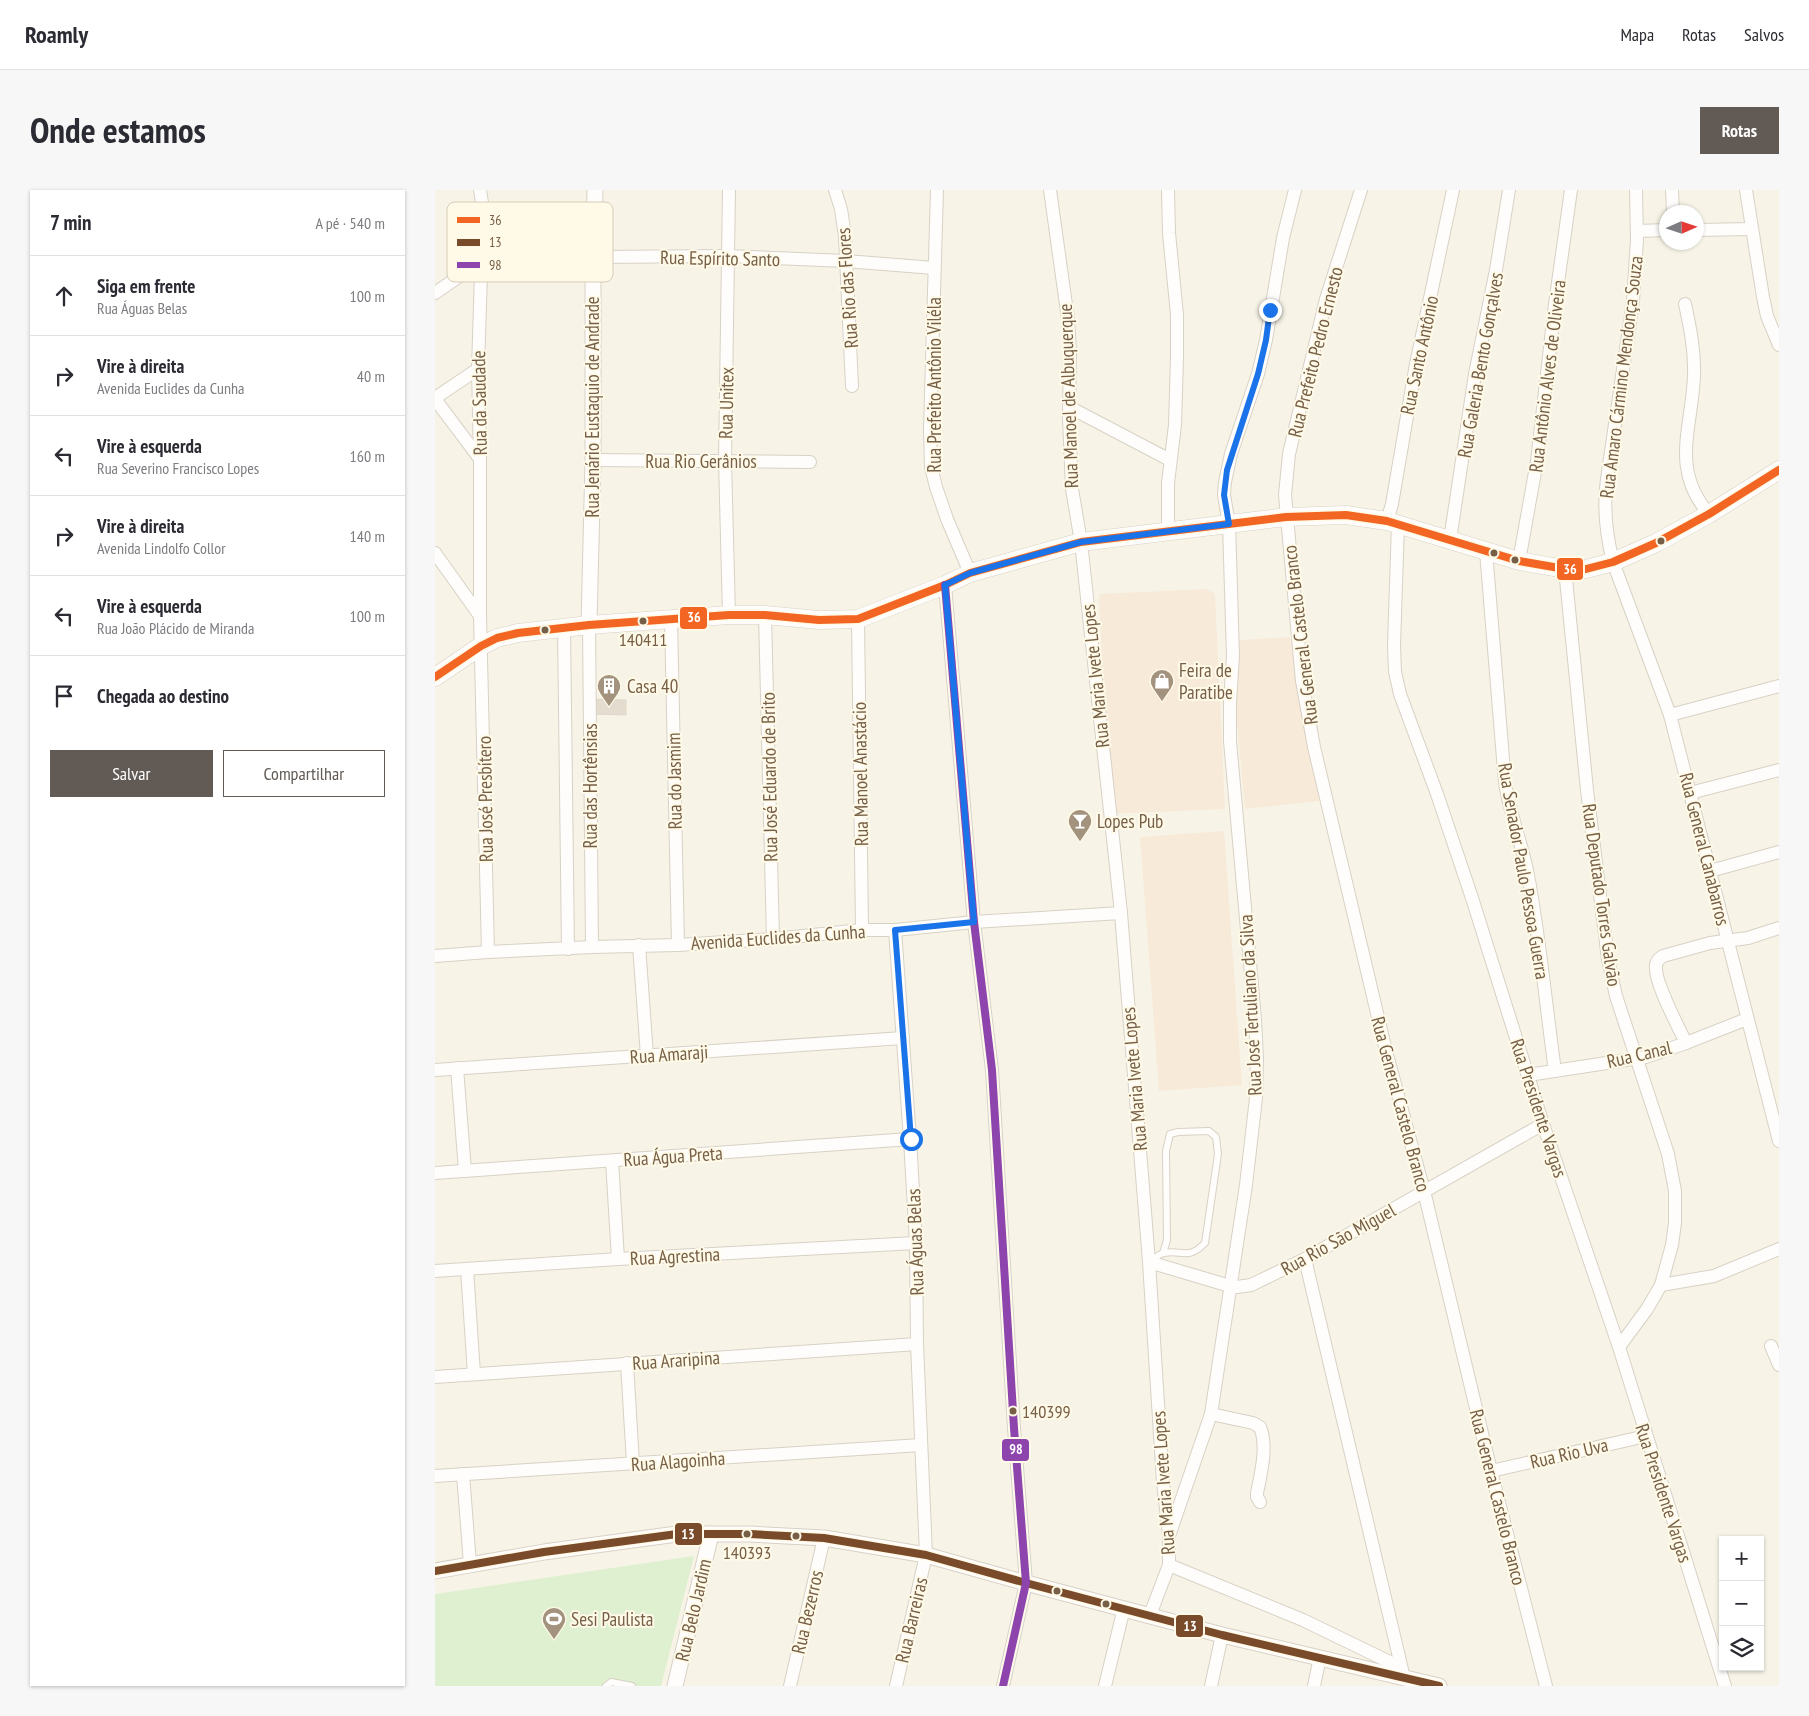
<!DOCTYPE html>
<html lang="pt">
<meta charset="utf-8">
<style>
:root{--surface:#fff;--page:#f7f7f7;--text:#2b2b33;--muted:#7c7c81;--line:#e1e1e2;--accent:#615a55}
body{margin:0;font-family:"PT Sans Narrow",sans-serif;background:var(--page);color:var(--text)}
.controls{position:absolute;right:15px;bottom:15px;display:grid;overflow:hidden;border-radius:0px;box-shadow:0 1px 4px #0004}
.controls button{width:45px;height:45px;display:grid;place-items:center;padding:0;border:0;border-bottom:1px solid var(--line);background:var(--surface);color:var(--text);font:25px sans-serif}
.compass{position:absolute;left:1224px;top:15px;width:45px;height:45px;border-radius:50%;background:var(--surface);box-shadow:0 1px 4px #0004;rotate:87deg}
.stop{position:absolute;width:15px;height:15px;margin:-11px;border:4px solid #1a73e8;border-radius:50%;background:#fff}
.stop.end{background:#1a73e8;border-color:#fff;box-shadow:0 1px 5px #0008}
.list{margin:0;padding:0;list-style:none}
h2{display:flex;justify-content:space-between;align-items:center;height:65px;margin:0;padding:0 20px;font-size:21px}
h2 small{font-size:16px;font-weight:400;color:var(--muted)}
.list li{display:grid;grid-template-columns:32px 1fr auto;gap:15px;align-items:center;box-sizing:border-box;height:80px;padding:0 20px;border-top:1px solid var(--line)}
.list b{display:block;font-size:19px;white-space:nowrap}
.list p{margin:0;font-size:16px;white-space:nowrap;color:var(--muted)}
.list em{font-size:16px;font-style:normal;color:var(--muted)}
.actions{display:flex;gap:10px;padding:15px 20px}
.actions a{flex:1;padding:11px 0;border:1px solid var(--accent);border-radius:0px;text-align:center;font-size:18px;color:var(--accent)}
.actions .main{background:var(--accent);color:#fff}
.icon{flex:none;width:28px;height:28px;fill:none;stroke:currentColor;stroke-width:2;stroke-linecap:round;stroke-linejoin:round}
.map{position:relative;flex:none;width:1344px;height:1496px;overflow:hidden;border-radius:0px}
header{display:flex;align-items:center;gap:30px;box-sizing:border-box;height:70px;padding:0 25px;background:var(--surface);border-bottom:1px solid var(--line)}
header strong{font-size:24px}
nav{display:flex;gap:28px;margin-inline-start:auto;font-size:18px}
.intro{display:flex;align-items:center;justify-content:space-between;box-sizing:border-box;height:120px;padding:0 30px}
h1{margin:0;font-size:35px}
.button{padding:12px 22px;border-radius:0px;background:var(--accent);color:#fff;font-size:18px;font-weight:700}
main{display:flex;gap:30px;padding:0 30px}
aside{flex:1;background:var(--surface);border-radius:0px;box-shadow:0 1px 4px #0004}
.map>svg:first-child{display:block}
</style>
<header>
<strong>Roamly</strong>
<nav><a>Mapa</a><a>Rotas</a><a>Salvos</a></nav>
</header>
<div class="intro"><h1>Onde estamos</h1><a class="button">Rotas</a></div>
<main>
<aside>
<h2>7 min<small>A pé · 540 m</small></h2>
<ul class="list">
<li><svg class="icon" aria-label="ahead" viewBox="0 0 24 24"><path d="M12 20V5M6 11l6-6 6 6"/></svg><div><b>Siga em frente</b><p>Rua Águas Belas</p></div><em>100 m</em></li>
<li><svg class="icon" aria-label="right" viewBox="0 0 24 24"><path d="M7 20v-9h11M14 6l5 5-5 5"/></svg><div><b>Vire à direita</b><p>Avenida Euclides da Cunha</p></div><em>40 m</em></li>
<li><svg class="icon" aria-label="left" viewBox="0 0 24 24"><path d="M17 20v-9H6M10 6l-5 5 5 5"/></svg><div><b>Vire à esquerda</b><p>Rua Severino Francisco Lopes</p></div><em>160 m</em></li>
<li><svg class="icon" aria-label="right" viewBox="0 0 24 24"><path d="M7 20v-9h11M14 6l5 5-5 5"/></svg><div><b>Vire à direita</b><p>Avenida Lindolfo Collor</p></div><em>140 m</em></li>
<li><svg class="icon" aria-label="left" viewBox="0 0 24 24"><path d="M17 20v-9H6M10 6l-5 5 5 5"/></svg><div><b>Vire à esquerda</b><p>Rua João Plácido de Miranda</p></div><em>100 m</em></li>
<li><svg class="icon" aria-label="arrive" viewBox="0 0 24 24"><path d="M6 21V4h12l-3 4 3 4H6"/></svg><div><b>Chegada ao destino</b></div></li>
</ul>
<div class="actions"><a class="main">Salvar</a><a>Compartilhar</a></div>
</aside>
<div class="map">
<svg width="1344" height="1496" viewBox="0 0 1344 1496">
<rect width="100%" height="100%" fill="#f7f4e7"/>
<g fill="#f8ead9">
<path d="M772 399 780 404 790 619 674 624 664 404Z"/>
<path d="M855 447 884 611 810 619 801 523 805 450Z"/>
<path d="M789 641 807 895 724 901 705 647Z"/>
</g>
<path fill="#def0d0" d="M259 1366 226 1496H0V1404Z"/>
<path fill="#e4dcce" stroke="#e0d7c9" d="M157 509 191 510V525L157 524Z"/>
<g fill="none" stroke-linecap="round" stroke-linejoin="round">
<g stroke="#d8d1c5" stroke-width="8">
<g id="service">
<path d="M715 1071C719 1069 724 1064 729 1063 747 1059 752 1071 770 1053L783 964 781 947 774 941 743 942 735 944 731 961 732 1050 728 1063"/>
<path d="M171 1496 176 1492 197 1496"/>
</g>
</g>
<g stroke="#d8d1c5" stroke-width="14">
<g id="minor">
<path d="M45 0 48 19 43 179 45 269V426L53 762"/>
<path d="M294 0 290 270 294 425"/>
<path d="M400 0 406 19 410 46 417 196"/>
<path d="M502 0 495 239 496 277 501 297 512 329 535 383"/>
<path d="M615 0 633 129 635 160 634 228 637 299 646 352 686 723 714 1072 728 1292 734 1345V1375L715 1425"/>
<path d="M733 0 734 43 742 125V167L740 235 733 293V340"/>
<path d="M926 0 891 109 854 264 850 305 867 491 879 557 951 861 989 1001 1056 1281 1111 1496"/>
<path d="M1201 0 1202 50 1198 111 1172 289C1168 318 1171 344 1178 372L1235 525 1344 951"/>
<path d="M1237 0 1238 22"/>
<path d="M1311 0 1328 107 1332 126 1344 155"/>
<path d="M1262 40 1317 39"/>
<path d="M1202 41 1232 40"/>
<path d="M158 67 293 66 411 71 499 78"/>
<path d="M0 103 45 72"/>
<path d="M1250 114C1255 137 1260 161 1259 186 1257 238 1235 279 1274 324"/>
<path d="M0 208 43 179"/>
<path d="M0 209 45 269"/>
<path d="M634 217 735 270"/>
<path d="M158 270 375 272"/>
<path d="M952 331 957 314 981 174 1018 0"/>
<path d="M963 333 959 456 960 482 965 504 1002 604 1037 708 1108 934 1184 1157 1290 1496"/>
<path d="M1015 350 1040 184 1061 80 1074 0"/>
<path d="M1051 361 1070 593C1075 624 1087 654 1093 685 1105 750 1111 816 1120 881"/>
<path d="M0 363 45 426"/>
<path d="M1084 371 1102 271 1120 114 1136 0"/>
<path d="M1130 379 1152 600 1173 769 1181 806 1233 964 1240 1001V1033L1237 1055 1226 1095 1212 1119 1184 1157"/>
<path d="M510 395 539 732 557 880 579 1238 591 1393 568 1496"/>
<path d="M330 425 338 749"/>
<path d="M236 428 243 755"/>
<path d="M423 429 427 740"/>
<path d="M154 435 157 757"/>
<path d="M129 437 133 759"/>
<path d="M1235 525 1344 496"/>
<path d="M1255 603 1344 580"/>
<path d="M1275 681 1344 662"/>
<path d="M460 740 475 949 481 1053 482 1154 491 1365 461 1496"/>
<path d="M204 755 212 866"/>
<path d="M0 766 53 762 157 757 243 755 338 749 427 740H460L539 732 686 723"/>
<path d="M1251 853C1243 836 1221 795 1221 779 1220 773 1223 769 1228 766L1275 753 1313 748 1344 738"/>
<path d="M22 878 30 981"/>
<path d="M0 880 468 848"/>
<path d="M1093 885 1211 867 1251 853 1312 829"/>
<path d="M177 971 183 1069"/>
<path d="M0 983 475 949"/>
<path d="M870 1069 969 1488"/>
<path d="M714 1072 795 1096 802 1097 816 1095 870 1069 1108 934"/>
<path d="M32 1079 39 1184"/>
<path d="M0 1081 183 1069 481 1053"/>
<path d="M1226 1095 1279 1086 1344 1059"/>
<path d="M1336 1156 1344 1175"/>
<path d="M192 1173 198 1274"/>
<path d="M0 1187 482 1154"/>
<path d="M776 1224 818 1233 825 1237C833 1256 826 1283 822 1303V1307L825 1312"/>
<path d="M1056 1281 1211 1246"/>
<path d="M28 1284 35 1374"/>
<path d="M0 1286 486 1255"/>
<path d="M735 1343 776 1224 811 995 821 908 822 869 820 829 795 551V512L798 466 794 334 789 305 790 292 796 264 823 184 831 150 848 48 860 0"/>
<path d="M734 1375 868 1430 965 1477"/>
<path d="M355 1496 389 1348"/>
<path d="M670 1496 689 1418"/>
<path d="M776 1496 787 1445"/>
<path d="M879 1496 885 1467"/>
</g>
</g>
<g stroke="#d8d1c5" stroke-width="17">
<g id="tertiary">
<path d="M154 435 158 270V67L160 0"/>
<path d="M0 1381 109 1362 242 1344H315L389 1348 491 1365 591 1393 787 1445 1004 1496"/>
<path d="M240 1496 276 1344"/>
</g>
</g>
<g stroke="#d8d1c3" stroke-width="19">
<path id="secondary" d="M0 487 46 456 62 448 83 443 154 435 294 425H330L384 430 423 429 510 395 535 383 646 352 851 327 911 325 952 331 1084 371 1130 379H1151L1178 372 1221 353 1274 324 1344 280"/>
</g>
<use href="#service" stroke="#fefdfb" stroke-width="6"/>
<use href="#minor" stroke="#fefdfb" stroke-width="12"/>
<use href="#tertiary" stroke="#fefdfb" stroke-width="15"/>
<use href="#secondary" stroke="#fefdfb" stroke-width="18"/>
<g stroke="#fffae8" stroke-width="11">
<path id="bus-1" d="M0 487 46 456 62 448 83 443 154 435 294 425H330L384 430 423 429 510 395 535 383 646 352 851 327 911 325 952 331 1084 371 1130 379H1151L1178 372 1221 353 1274 324 1344 280"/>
</g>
<g stroke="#fffae8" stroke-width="11">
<path id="bus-2" d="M0 1381 109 1362 242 1344H315L389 1348 491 1365 591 1393 787 1445 1004 1496"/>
</g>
<g stroke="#fffae8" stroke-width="11">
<path id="bus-3" d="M510 395 539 732 557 880 579 1238 591 1393 568 1496"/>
</g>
<use href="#bus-1" stroke="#f26522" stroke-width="8"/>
<use href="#bus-2" stroke="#7a4b2a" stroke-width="8"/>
<use href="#bus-3" stroke="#8e44ad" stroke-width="8"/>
</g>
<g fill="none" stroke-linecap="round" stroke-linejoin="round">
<path stroke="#1a73e8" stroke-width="6" d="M476 949 460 740 539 732 510 395 535 383 646 352 794 334 789 305 792 280 823 184 831 150 835 120"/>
</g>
<defs>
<g id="shop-pin" transform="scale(1.25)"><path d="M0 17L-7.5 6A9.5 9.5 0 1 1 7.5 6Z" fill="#a3937e" stroke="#fffae8"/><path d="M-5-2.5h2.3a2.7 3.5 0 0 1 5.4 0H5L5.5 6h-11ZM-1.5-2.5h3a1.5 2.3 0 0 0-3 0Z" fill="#fff"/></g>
<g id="building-pin" transform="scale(1.25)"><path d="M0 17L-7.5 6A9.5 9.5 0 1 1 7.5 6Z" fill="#a3937e" stroke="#fffae8"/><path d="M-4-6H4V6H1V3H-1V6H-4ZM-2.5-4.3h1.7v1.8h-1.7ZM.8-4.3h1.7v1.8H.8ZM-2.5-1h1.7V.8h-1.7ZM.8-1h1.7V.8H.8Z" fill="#fff"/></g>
<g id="bar-pin" transform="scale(1.25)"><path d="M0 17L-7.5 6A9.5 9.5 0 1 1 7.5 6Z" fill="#a3937e" stroke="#fffae8"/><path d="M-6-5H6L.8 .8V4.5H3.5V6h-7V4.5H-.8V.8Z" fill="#fff"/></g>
<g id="stadium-pin" transform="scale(1.25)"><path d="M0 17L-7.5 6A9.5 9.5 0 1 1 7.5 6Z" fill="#a3937e" stroke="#fffae8"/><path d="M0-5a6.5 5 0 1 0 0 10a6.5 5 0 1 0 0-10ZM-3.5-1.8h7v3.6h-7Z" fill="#fff"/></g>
</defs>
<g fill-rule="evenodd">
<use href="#shop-pin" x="727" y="491"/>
<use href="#building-pin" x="174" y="496"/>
<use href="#bar-pin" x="645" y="631"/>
<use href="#stadium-pin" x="119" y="1429"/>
</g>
<g fill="#765f46" stroke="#fffae8" stroke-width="2">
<circle cx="1226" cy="351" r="4.5"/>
<circle cx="1059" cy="363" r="4.5"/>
<circle cx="1080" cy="370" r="4.5"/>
<circle cx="208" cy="431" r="4.5"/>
<circle cx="110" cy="440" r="4.5"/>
<circle cx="578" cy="1221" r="4.5"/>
<circle cx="312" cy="1344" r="4.5"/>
<circle cx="361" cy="1346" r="4.5"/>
<circle cx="622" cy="1401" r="4.5"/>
<circle cx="671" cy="1414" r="4.5"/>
</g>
<g text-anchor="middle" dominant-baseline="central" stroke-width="4" stroke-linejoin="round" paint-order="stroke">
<g font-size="18" fill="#765f46" stroke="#fffae8">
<text x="208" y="449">140411</text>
<text x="587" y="1221" text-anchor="start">140399</text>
<text x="312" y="1362">140393</text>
</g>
<g font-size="19" fill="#765f46" stroke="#fffae8">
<text transform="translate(285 68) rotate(1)">Rua Espírito Santo</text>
<text transform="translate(412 98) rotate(-94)">Rua Rio das Flores</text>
<text transform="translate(880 162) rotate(-76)">Rua Prefeito Pedro Ernesto</text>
<text transform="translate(984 165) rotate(-78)">Rua Santo Antônio</text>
<text transform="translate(1045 175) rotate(-80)">Rua Galeria Bento Gonçalves</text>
<text transform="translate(1112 186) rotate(-83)">Rua Antônio Alves de Oliveira</text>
<text transform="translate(1186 187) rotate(-83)">Rua Amaro Cármino Mendonça Souza</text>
<text transform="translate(499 195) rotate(-90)">Rua Prefeito Antônio Viléla</text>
<text transform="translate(633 206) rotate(-92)">Rua Manoel de Albuquerque</text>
<text transform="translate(44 213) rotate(-91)">Rua da Saudade</text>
<text transform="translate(291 213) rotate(-89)">Rua Unitex</text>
<text transform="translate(157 217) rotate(-90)">Rua Jenário Eustaquio de Andrade</text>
<text x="266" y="271">Rua Rio Gerânios</text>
<text transform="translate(865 445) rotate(-97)">Rua General Castelo Branco</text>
<text transform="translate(660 486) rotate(-96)">Rua Maria Ivete Lopes</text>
<text transform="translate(425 584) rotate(-91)">Rua Manoel Anastácio</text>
<text transform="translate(334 587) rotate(-91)">Rua José Eduardo de Brito</text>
<text transform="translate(239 591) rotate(-91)">Rua do Jasmim</text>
<text transform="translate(155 596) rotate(-90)">Rua das Hortênsias</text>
<text transform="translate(50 609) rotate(-91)">Rua José Presbítero</text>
<text transform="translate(1270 659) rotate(76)">Rua General Canabarros</text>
<text transform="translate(1089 681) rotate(80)">Rua Senador Paulo Pessoa Guerra</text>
<text transform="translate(1167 705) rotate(82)">Rua Deputado Torres Galvão</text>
<text transform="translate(343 747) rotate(-4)">Avenida Euclides da Cunha</text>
<text transform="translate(815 815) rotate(-93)">Rua José Tertuliano da Silva</text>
<text transform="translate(234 864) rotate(-4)">Rua Amaraji</text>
<text transform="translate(1204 864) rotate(-13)">Rua Canal</text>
<text transform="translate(699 889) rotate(-95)">Rua Maria Ivete Lopes</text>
<text transform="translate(966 914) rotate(75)">Rua General Castelo Branco</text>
<text transform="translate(1104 918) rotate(72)">Rua Presidente Vargas</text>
<text transform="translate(238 966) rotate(-4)">Rua Água Preta</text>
<text transform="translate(903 1049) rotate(-29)">Rua Rio São Miguel</text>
<text transform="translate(480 1052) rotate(-92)">Rua Águas Belas</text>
<text transform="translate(240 1066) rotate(-3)">Rua Agrestina</text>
<text transform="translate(241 1170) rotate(-4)">Rua Araripina</text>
<text transform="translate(1134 1263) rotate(-13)">Rua Rio Uva</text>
<text transform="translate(243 1271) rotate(-4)">Rua Alagoinha</text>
<text transform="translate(728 1293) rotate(-94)">Rua Maria Ivete Lopes</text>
<text transform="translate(1229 1303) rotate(72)">Rua Presidente Vargas</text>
<text transform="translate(1063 1307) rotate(76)">Rua General Castelo Branco</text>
<text transform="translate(258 1420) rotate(-77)">Rua Belo Jardim</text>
<text transform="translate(372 1422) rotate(-77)">Rua Bezerros</text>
<text transform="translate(476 1430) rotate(-77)">Rua Barreiras</text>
</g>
<g font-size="19" fill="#765f46" stroke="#fffae8" text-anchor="start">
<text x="744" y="480">Feira de<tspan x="744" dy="22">Paratibe</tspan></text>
<text x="192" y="496">Casa 40</text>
<text x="662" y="631">Lopes Pub</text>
<text x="136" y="1429">Sesi Paulista</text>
</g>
</g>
<rect x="12" y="12" width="166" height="80" rx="8" fill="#fffae8" stroke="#d6ccb7" stroke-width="1"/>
<rect x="22" y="27" width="23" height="6" fill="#f26522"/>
<rect x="22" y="49" width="23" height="7" fill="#7a4b2a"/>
<rect x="22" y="72" width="23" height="6" fill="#8e44ad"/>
<g font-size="14" fill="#765f46">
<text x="54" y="35">36</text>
<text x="54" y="57">13</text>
<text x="54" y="80">98</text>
</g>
<g stroke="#fffae8" stroke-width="2">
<rect x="1121" y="367" width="28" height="24" rx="5" fill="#f26522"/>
<rect x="244" y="416" width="29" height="24" rx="5" fill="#f26522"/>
<rect x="566" y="1248" width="29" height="24" rx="5" fill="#8e44ad"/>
<rect x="239" y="1332" width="29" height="24" rx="5" fill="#7a4b2a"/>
<rect x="740" y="1424" width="29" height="24" rx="5" fill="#7a4b2a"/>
</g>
<g font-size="14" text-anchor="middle" font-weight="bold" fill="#fff">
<text x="1135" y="384">36</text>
<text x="259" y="432">36</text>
<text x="581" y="1264">98</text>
<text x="253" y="1349">13</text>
<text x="755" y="1441">13</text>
</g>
</svg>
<div class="controls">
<button>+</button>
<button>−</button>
<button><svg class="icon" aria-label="layers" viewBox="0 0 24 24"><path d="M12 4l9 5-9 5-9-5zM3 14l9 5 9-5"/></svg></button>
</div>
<svg class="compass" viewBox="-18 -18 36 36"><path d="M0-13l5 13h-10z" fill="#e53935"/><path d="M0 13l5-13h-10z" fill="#7c7c81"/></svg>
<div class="stop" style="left:476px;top:949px"></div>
<div class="stop end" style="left:835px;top:120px"></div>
</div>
</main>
